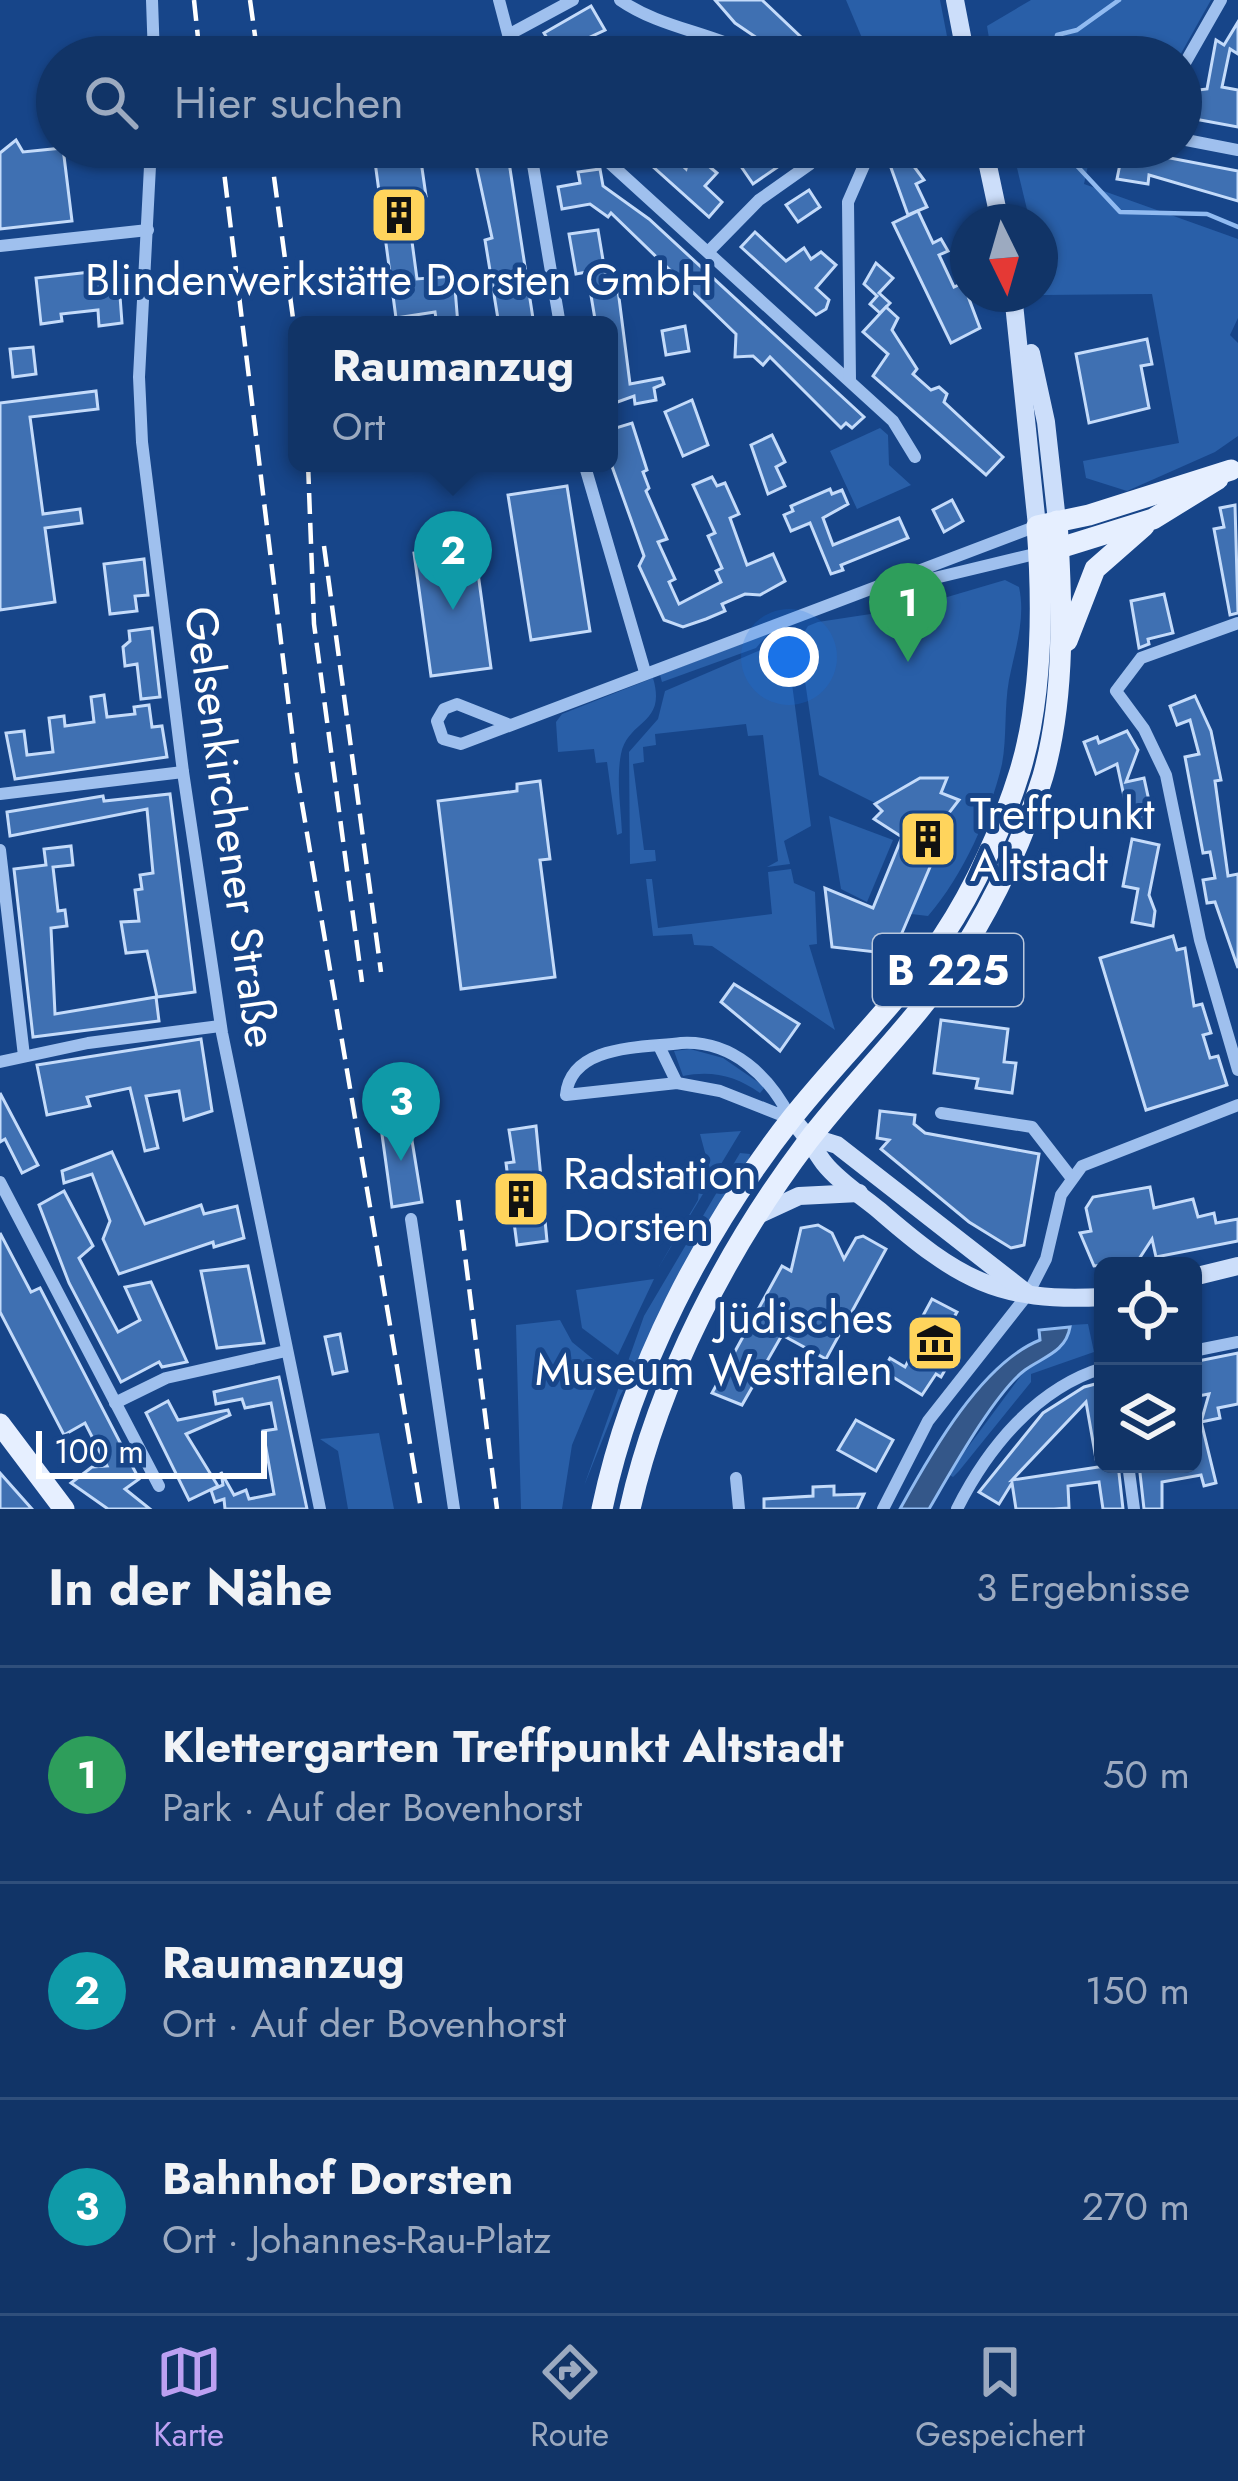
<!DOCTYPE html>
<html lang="de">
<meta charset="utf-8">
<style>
:root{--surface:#113467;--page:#1e3f70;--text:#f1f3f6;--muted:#9caac0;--line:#304f7b;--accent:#bca0f2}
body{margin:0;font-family:Jost,sans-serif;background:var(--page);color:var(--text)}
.controls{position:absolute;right:36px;bottom:36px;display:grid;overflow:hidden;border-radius:18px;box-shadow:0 3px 9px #0004}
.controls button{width:108px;height:108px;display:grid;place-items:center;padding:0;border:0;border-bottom:3px solid var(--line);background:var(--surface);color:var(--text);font:60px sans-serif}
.compass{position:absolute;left:950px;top:204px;width:108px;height:108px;border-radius:50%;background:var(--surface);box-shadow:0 3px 9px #0004;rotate:175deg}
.scale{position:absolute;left:36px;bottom:30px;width:231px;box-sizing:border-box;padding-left:12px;border:6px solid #fff;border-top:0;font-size:33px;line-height:42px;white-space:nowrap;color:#fff;-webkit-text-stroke:9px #174589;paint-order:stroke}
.you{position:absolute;left:789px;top:657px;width:42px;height:42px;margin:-30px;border:9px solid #fff;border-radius:50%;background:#1a73e8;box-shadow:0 0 0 18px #1a73e833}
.badge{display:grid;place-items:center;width:78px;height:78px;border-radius:50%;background:var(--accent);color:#fff;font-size:39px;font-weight:700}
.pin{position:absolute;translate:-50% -99px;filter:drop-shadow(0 3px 6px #0008)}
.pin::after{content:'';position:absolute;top:63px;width:42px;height:36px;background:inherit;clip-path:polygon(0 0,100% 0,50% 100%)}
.popup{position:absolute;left:288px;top:316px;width:330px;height:156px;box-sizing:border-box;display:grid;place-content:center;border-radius:18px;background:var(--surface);filter:drop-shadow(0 3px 9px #0005);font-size:39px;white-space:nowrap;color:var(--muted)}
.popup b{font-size:45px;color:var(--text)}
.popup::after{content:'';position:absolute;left:50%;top:100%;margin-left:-24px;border:24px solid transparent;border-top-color:var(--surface)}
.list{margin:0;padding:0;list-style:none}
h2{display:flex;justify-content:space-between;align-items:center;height:156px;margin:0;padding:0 48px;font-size:51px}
h2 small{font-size:39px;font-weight:400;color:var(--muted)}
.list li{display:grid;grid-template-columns:78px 1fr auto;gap:36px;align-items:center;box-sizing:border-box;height:216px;padding:0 48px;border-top:3px solid var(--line)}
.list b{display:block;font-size:45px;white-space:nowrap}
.list p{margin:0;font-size:39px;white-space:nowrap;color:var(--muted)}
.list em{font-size:39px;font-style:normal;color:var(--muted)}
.icon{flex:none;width:66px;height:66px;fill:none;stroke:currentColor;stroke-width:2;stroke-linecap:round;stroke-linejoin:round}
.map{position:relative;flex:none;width:1238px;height:1509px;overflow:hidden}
.search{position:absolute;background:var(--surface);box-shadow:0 3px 9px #0004;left:36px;right:36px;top:36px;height:132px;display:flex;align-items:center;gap:30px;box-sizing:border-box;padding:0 42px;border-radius:66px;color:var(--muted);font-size:45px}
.sheet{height:804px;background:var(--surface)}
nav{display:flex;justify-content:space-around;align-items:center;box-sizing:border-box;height:168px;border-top:3px solid var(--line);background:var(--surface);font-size:33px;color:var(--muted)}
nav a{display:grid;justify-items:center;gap:6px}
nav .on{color:var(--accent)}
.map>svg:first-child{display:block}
</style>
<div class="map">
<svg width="1238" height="1509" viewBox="0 0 1238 1509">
<rect width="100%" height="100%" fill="#174589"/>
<g fill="#295fa8">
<path d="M846 0H940L951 57H870Z"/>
<path d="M1031 0H1211L1179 57H992L987 26Z"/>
<path d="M1012 147H1092L1084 184 1238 239V318L1230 335 1238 343V436L1215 452 1127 491 1086 478 1083 461 1179 443 1152 294 1043 295 1040 222H1030Z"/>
<path d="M880 428 888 435 889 465 911 485 857 509 830 451Z"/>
<path d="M1005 580 1019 587C1026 619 1015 649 1009 680 1004 707 1007 737 1002 764 990 815 963 876 928 916L911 914 950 821 947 814 959 800 941 793 947 777H920L877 804 819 775 799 641 808 626 818 622 910 608Z"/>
<path d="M769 633 756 648 662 682 660 675Z"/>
<path d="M786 639 811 826 784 841 790 864 767 867 778 861 763 735 748 736 746 724 655 734 656 745 643 747 644 762 633 764 644 850H655L656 861 630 864 629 752 658 719 665 691Z"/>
<path d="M653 678C667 725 628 719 621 754 616 779 621 808 622 833L617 835 607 762 596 763 594 749 558 752 556 722 562 714Z"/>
<path d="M829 816 893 840 867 902 841 889Z"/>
<path d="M791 869 794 883 815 892 817 944 809 945 835 1030 712 946 694 945 692 934 653 936 646 879H652L658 928 772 914 768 872Z"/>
<path d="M690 1049 723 1058 765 1087 760 1093C736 1076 712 1070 683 1076L674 1051Z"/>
<path d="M741 1131 657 1270 698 1200 702 1161 707 1160 700 1134Z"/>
<path d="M740 1153 750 1154 749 1161 620 1396 584 1486 644 1316Z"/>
<path d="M654 1279 618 1355 582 1328 576 1290Z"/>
<path d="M560 1320 572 1342 604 1368 572 1445 562 1509H521L516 1325Z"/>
<path d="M1088 1324 1094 1352 1031 1374V1382L959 1471 953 1477 948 1474 1025 1370 1062 1347 1071 1325Z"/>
<path d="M379 1433 394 1509H348L338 1451 320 1439Z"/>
</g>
<path fill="#345789" stroke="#91bbf1" stroke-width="3" d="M1070 1327C1066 1352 1043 1357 1025 1370 995 1392 949 1475 929 1509H900C932 1451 982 1363 1040 1340L1039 1330Z"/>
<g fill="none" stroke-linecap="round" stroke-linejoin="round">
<g stroke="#91bbf1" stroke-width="4.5">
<path d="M1054 57 1057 35 1077 30 1119 0"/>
<path d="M1071 147 1078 167 1120 212 1207 214 1238 227"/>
</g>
</g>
<g fill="#3f70b2" stroke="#c4dbfa" stroke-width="3">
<path d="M715 0H762L822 57H785L735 23Z"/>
<path d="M591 6 605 30 556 53 544 33Z"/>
<path d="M1238 22V54L1230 49 1222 87 1238 90V127L1184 117 1190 91 1207 89 1216 40 1224 45Z"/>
<path d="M426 38 487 52 486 57H423Z"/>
<path d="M16 140 23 152 63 148 72 221 0 229V153Z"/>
<path d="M373 147H419L426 196 414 198 419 233 411 234 417 279 454 276 458 325H437L435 312 396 318Z"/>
<path d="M631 147H662L686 169 691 149 708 153 705 163 717 173 705 186 722 202 709 217Z"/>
<path d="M766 147 782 164 753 184 740 165Z"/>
<path d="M507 149 520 234 534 325H499L485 240 492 238 474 155Z"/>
<path d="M1123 149 1238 171V201L1149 175 1148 184 1117 179Z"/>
<path d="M907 157 924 180 916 184 927 207 908 215 890 165Z"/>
<path d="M600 169 603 186 649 219 864 417 852 428 846 423 841 428 770 357 763 365 753 356 735 357 736 334 611 213 608 217 590 204 562 209 558 187 580 183 578 172Z"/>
<path d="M809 190 820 207 798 222 786 205Z"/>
<path d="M918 211 933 243 941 239 948 251 939 255 954 287 963 283 980 328 951 343 893 223Z"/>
<path d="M598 230 607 284 617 282 630 384 662 378 664 384 654 388 656 400 635 404 634 396 609 405V325H596L587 272 576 274 569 234Z"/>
<path d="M755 232 786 261 804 248 811 259 821 252 836 265 816 288 829 300 826 309 816 315 741 247Z"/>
<path d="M876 263 893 278 879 293 890 303 880 313 870 304 877 296 864 284Z"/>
<path d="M118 269 122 323 99 326 98 310 61 314 62 321 41 324 36 278Z"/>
<path d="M886 307 898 318 892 330 917 369 913 374 931 390 939 387 947 394 944 402 1003 457 986 475 873 376 888 354 863 332Z"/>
<path d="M685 326 689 351 666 355 662 331Z"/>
<path d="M1147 339 1152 364 1141 366 1149 408 1089 423 1076 354Z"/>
<path d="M33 347 36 374 13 377 10 349Z"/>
<path d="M96 391 98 409 30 417 43 514 80 509 82 523 45 528 55 602 0 610V403Z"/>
<path d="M692 400 708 445 683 456 665 412Z"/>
<path d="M632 423 647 470 643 472 649 488 646 491 667 539 658 542 675 579 669 582 679 604 721 582 716 571 722 568 708 536 715 533 693 485 712 477 717 486 725 483 739 514 730 518 747 565 773 554 785 581 760 595 745 594 722 604 725 611 706 619 683 627 664 620 639 566 644 556 609 458V430Z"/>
<path d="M772 435 785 462 776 467 785 486 768 494 751 445Z"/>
<path d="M567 486 590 631 531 640 508 495Z"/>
<path d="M830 489 832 494 842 490 848 504 823 518 833 545 899 518 908 538 841 565 843 570 831 574 810 523 791 531 784 515 793 511 791 506Z"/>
<path d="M952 500 963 521 944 532 933 510Z"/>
<path d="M1235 505 1238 613 1230 615 1214 529 1224 527 1220 508Z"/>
<path d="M474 544 491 668 431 676 414 553Z"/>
<path d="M144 559 148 595 135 596 137 611 110 614 104 564Z"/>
<path d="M1164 594 1173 633 1148 639 1149 644 1139 648 1131 601Z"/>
<path d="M152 628 160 697 141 699 137 664 125 666 123 647 130 641 129 631Z"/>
<path d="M104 695 107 717 135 714 134 707 149 705 152 727 162 726 167 757 15 779 6 733 24 731 27 755 53 752 49 718 64 716 65 726 94 722 91 697Z"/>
<path d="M1195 696 1211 731 1221 780 1215 781 1228 876 1238 874V968L1215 902 1207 903 1203 880 1215 878 1210 852 1203 853 1185 757 1199 754 1190 720 1177 725 1170 706Z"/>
<path d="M1127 731 1138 750 1126 782 1144 778 1153 819 1130 824 1117 764 1096 774 1084 742 1097 737 1099 743Z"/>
<path d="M920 778H947L941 793 959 800 945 818 950 820 893 954 832 947 825 888 873 908 902 837 874 819 882 811 875 804Z"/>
<path d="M540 781 550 859 540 860 555 977 461 989 438 801 517 791V784Z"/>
<path d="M170 794 195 992 157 997 147 951 126 953 121 922 139 921 135 890 142 889 140 875 153 873 147 809 10 836 7 812 103 796 104 801Z"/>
<path d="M1132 839 1159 845 1149 895 1155 911 1153 926 1132 922 1138 889 1123 886Z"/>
<path d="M71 846 73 865 53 867 58 911 65 910 67 926 51 928 55 1014 156 997 159 1021 33 1037 14 869 46 865 44 849Z"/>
<path d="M1173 936 1177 950 1185 948 1194 1006 1202 1004 1211 1033 1203 1035 1210 1058 1218 1056 1227 1085 1146 1110 1100 958Z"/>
<path d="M734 984 799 1024 780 1051 721 1002Z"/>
<path d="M941 1020 1008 1029 1004 1062 1016 1063 1012 1093 976 1088 978 1079 934 1073Z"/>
<path d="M201 1039 212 1111 184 1120 179 1091 146 1096 158 1148 145 1151 130 1088 87 1097 90 1106 47 1115 37 1065Z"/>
<path d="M0 1093 38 1165 22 1173 5 1139 0 1142Z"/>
<path d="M880 1111 915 1115 914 1124 925 1133 1039 1154 1024 1245 1011 1248 969 1222 881 1149 889 1140 877 1138Z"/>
<path d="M408 1116 422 1202 392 1207 380 1120Z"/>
<path d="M536 1126 547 1241 517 1245 512 1207 503 1208 499 1181 508 1179 506 1163 514 1162 509 1130Z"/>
<path d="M112 1152 145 1224 201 1205 204 1214 237 1206 244 1238 214 1247 213 1242 119 1274 103 1239 110 1221 92 1174 64 1183 62 1171Z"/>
<path d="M1150 1187 1154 1208 1193 1199 1198 1217 1214 1213 1216 1223 1238 1219V1241L1156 1257 1152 1239 1137 1262 1094 1266 1080 1233 1091 1231 1086 1208 1093 1197Z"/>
<path d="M64 1191 93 1246 79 1258 118 1332 140 1320 125 1287 151 1282 187 1362 162 1367 159 1362 121 1382 69 1283 39 1205Z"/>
<path d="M818 1225 832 1233 844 1259 856 1238 863 1236 886 1249 826 1359 782 1335 742 1405 712 1393 782 1266 791 1271 801 1228Z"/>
<path d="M0 1233 31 1292 40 1288 139 1479 125 1489 150 1509H108L71 1483 92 1467 107 1466 85 1423 64 1435 0 1312Z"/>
<path d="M248 1266 264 1343 217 1348 201 1271Z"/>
<path d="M932 1299 957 1312 950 1324 959 1329 942 1359 949 1363 941 1377 936 1374 922 1395 883 1371 890 1358 905 1367 921 1338 913 1334Z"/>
<path d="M340 1334 347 1371 333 1374 325 1337Z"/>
<path d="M1238 1353V1404L1218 1408 1220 1418 1201 1422 1209 1394 1193 1397V1362Z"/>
<path d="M279 1377 307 1509H225L224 1499 215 1502 211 1490 223 1485 221 1472 234 1495 246 1490 249 1499 274 1494 263 1431 276 1429 271 1403 245 1408 242 1399 216 1404 214 1392Z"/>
<path d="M1103 1382V1459H1096L1086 1402 1012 1480 1118 1464 1123 1509H1103L1099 1482 1068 1486 1069 1508 1054 1509H1016L1012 1483 999 1504 979 1492 1043 1413 1084 1387Z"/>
<path d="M168 1401 178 1420 228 1410 230 1415 186 1434 218 1486 189 1500 146 1413Z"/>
<path d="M1193 1409H1198L1216 1483 1204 1486 1201 1475 1162 1482V1509H1144L1139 1464H1160L1161 1469 1197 1463Z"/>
<path d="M856 1420 893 1440 876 1471 838 1450Z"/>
<path d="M0 1473 32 1509H0Z"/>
<path d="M834 1486V1495L864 1494 857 1509H764V1499L813 1496V1487Z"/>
</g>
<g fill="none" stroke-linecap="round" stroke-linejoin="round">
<g stroke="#9fc0ee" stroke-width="12">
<path d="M152 0 154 57"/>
<path d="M499 0 514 57"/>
<path d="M620 0C662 29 713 32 756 57"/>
<path d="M510 34 573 0"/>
<path d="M1181 70 1221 0"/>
<path d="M1181 139 1238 150"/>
<path d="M151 147 139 377 142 442 183 772 222 1033 320 1509"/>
<path d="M530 147 560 325"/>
<path d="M592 147 893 421 915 457"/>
<path d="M0 246 148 230"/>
<path d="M709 251 759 200 810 164"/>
<path d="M850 380 848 202 872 147"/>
<path d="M584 463 645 672"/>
<path d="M885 590 1039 553"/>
<path d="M1238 623 1141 658 1116 691 1144 729 1166 775 1200 940 1238 1070"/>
<path d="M510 725 457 704 444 709 437 721 443 739 461 744 1037 526"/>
<path d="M0 794 183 772"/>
<path d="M0 850 24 1056"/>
<path d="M681 1043C733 1040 770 1077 791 1119L720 1091 677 1083 566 1095C571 1044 642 1048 681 1043Z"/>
<path d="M659 1046 677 1083"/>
<path d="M0 1062 88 1043 220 1026"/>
<path d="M941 1113 1032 1127 1070 1176"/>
<path d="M0 1182 159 1486"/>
<path d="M411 1219 454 1509"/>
<path d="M1100 1298 1103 1319"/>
<path d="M1193 1351 1238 1342"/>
<path d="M115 1403 166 1378 286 1351"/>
<path d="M1128 1464 1134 1509"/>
<path d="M736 1478 739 1509"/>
<path d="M883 1509 928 1421 1028 1294 1046 1259 1061 1195 1082 1166 1238 1105"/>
<path d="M957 1509C988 1447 1037 1388 1103 1368"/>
</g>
<g stroke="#ccdefa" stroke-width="18">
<path d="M955 0 966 57"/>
<path d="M984 147 1000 222"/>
<path d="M1013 294 1037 526"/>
<path d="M1031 353 1046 422 1057 521"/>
<path d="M791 1119C807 1133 812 1147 824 1163 838 1181 862 1196 880 1211 957 1278 998 1303 1103 1297"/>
<path d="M811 1137 837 1145 1028 1294"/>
<path d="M760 1214 799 1196 859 1193"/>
<path d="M1193 1277 1238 1266"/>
</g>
<g stroke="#e6efff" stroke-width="21">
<path d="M1050 551 1153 519 1218 479"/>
<path d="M1067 641 1095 569 1144 526"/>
<path d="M0 1424 64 1509"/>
<path d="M602 1509C631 1370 704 1230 792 1118 840 1057 900 1001 943 936 975 888 1003 826 1020 771 1043 695 1043 605 1037 526L1089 515 1231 470"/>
<path d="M630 1509C659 1379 728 1247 808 1141 857 1077 920 1018 963 950 996 898 1025 835 1043 776 1066 695 1062 604 1057 521"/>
</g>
<g stroke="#fff" stroke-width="4.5" stroke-dasharray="21 9" stroke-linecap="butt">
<path d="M194 0 200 57"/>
<path d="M250 0 258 57"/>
<path d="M221 147 297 774 421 1509"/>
<path d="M270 147 297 348"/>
<path d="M308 463 314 624 362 982"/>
<path d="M324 546 381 972"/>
<path d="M458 1200 497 1509"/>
</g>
</g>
<defs>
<g id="building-square" transform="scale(3)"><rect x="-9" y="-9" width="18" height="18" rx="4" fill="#ffd45c" stroke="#174589"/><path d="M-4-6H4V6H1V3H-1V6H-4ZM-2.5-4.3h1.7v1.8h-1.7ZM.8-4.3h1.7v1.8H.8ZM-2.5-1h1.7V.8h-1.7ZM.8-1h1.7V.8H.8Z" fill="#111"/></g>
<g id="museum-square" transform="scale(3)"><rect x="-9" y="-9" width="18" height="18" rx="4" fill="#ffd45c" stroke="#174589"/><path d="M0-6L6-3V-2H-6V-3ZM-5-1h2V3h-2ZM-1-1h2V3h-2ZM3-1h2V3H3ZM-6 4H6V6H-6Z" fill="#111"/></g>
</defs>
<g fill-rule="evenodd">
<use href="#building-square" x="399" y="215"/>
<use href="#building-square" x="928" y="839"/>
<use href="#building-square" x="521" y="1199"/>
<use href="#museum-square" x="935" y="1343"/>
</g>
<g text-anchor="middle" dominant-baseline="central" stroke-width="10" stroke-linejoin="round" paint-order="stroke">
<rect fill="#174589" stroke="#b9c7dc" stroke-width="3" x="873" y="934" width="150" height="72" rx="9"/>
<g font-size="42" font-weight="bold" fill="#fff">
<text x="948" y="970">B 225</text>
</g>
<g font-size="45" fill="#fff" stroke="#174589" text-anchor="start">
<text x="399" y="279" text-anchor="middle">Blindenwerkstätte Dorsten GmbH</text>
<text x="970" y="813">Treffpunkt<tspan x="970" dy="52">Altstadt</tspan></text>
<text x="563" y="1173">Radstation<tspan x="563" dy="52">Dorsten</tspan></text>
<text x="893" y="1317" text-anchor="end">Jüdisches<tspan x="893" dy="52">Museum Westfalen</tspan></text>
</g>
<g font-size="45" fill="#fff" stroke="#174589">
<text transform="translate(231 827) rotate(82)">Gelsenkirchener Straße</text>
</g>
</g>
</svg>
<div class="controls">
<button><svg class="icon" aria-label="locate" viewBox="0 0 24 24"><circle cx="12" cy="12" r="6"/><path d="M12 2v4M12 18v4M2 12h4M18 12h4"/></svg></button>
<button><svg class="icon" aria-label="layers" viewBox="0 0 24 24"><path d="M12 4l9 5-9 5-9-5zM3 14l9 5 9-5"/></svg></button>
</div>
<svg class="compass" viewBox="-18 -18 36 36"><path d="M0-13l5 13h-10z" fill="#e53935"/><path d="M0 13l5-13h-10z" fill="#9caac0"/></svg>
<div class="scale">100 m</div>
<div class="you"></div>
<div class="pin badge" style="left:908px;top:662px;background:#2e9e5b">1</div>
<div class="pin badge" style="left:453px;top:610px;background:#0f9aa8">2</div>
<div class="popup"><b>Raumanzug</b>Ort</div>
<div class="pin badge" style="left:401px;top:1161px;background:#0f9aa8">3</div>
<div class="search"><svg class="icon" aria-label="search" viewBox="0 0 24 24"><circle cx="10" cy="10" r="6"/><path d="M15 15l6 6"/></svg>Hier suchen</div>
</div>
<section class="sheet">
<h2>In der Nähe<small>3 Ergebnisse</small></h2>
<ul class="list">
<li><span class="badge" style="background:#2e9e5b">1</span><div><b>Klettergarten Treffpunkt Altstadt</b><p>Park · Auf der Bovenhorst</p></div><em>50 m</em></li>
<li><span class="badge" style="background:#0f9aa8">2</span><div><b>Raumanzug</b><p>Ort · Auf der Bovenhorst</p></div><em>150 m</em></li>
<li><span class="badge" style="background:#0f9aa8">3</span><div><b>Bahnhof Dorsten</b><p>Ort · Johannes-Rau-Platz</p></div><em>270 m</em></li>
</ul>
</section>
<nav>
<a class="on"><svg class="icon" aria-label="map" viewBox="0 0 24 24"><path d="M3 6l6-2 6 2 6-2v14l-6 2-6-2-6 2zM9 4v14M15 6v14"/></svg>Karte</a>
<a><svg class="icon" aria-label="directions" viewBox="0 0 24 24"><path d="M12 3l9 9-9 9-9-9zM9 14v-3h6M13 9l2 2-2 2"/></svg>Route</a>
<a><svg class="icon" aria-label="saved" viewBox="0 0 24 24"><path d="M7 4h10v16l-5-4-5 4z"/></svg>Gespeichert</a>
</nav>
